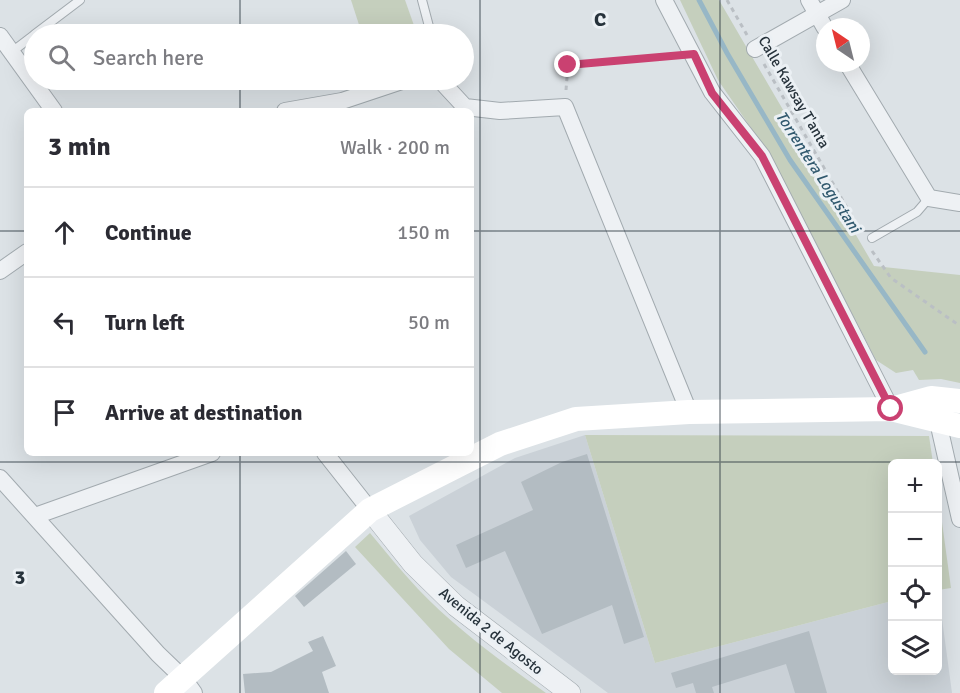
<!DOCTYPE html>
<meta charset="utf-8">
<style>
:root{--surface:#fff;--page:#f2f2f3;--text:#2b2b33;--muted:#7c7c81;--line:#e1e1e2}
body{margin:0;font-family:Signika,sans-serif;background:var(--page);color:var(--text)}
.controls{position:absolute;right:18px;bottom:18px;display:grid;overflow:hidden;border-radius:9px;box-shadow:0 6px 24px #0002}
.controls button{width:54px;height:54px;display:grid;place-items:center;padding:0;border:0;border-bottom:2px solid var(--line);background:var(--surface);color:var(--text);font:30px sans-serif}
.compass{position:absolute;left:816px;top:18px;width:54px;height:54px;border-radius:50%;background:var(--surface);box-shadow:0 6px 24px #0002;rotate:325deg}
.stop{position:absolute;width:18px;height:18px;margin:-14px;border:4px solid #ca4171;border-radius:50%;background:#fff}
.stop.end{background:#ca4171;border-color:#fff;box-shadow:0 2px 6px #0008}
.list{margin:0;padding:0;list-style:none}
h2{display:flex;justify-content:space-between;align-items:center;height:78px;margin:0;padding:0 24px;font-size:26px}
h2 small{font-size:20px;font-weight:400;color:var(--muted)}
.list li{display:grid;grid-template-columns:39px 1fr auto;gap:18px;align-items:center;box-sizing:border-box;height:90px;padding:0 24px;border-top:2px solid var(--line)}
.list b{display:block;font-size:22px;white-space:nowrap}
.list em{font-size:20px;font-style:normal;color:var(--muted)}
.icon{flex:none;width:33px;height:33px;fill:none;stroke:currentColor;stroke-width:2;stroke-linecap:round;stroke-linejoin:round}
.map{position:relative;flex:none;width:960px;height:693px;overflow:hidden}
.search{position:absolute;background:var(--surface);box-shadow:0 6px 24px #0002;left:24px;top:24px;width:450px;height:66px;display:flex;align-items:center;gap:15px;box-sizing:border-box;padding:0 21px;border-radius:33px;color:var(--muted);font-size:22px}
.panel{position:absolute;background:var(--surface);box-shadow:0 6px 24px #0002;left:24px;top:108px;width:450px;height:348px;border-radius:9px}
.map>svg:first-child{display:block}
</style>
<div class="map">
<svg width="960" height="693" viewBox="0 0 960 693">
<rect width="100%" height="100%" fill="#dce2e6"/>
<path fill="#cad1d7" d="M585 435 655 663 892 601V670H938V589L952 693H608L451 577 420 540 409 516 515 458Z"/>
<g fill="#c5cfbd">
<path d="M351 0H405L417 34H362Z"/>
<path d="M680 0H719L874 266 960 275V383L941 379 919 380 913 370 896 373 876 360 771 157 718 80Z"/>
<path d="M585 435 929 436 933 463 892 464V601L655 663Z"/>
<path d="M938 493 951 588 938 590Z"/>
<path d="M370 533C386 552 401 571 418 589 456 629 501 661 546 693H502L449 649 355 547Z"/>
</g>
<g fill="none" stroke-linecap="round" stroke-linejoin="round">
<path stroke="#97b7c6" stroke-width="5" d="M699 0 727 53 790 160 925 352"/>
</g>
<g fill="#b3bcc2">
<path d="M587 454 644 637 624 644 612 605 542 634 505 551 466 568 456 545 533 510 521 482 562 462Z"/>
<path d="M346 551 356 564 304 607 295 596Z"/>
<path d="M809 631 827 693H795L786 664 712 687 714 693H696L693 683 676 688 671 673Z"/>
<path d="M323 636 336 666 322 672 329 693H245L243 674 271 672 313 651 308 642Z"/>
</g>
<g fill="none" stroke-linecap="round" stroke-linejoin="round">
<g stroke="#a2aaaf" stroke-width="10">
<g id="service">
<path d="M422 0 431 34"/>
<path d="M35 34 80 0"/>
<path d="M13 51 34 35"/>
<path d="M872 238 917 212 929 198"/>
</g>
</g>
<g stroke="#a2aaaf" stroke-width="18">
<g id="minor">
<path d="M664 0 712 92 762 156 891 409"/>
<path d="M809 0 825 28"/>
<path d="M0 36 54 111"/>
<path d="M755 49 842 0"/>
<path d="M847 63 929 198 960 203"/>
<path d="M440 80 465 107 500 111 565 107 689 412"/>
<path d="M285 111 342 101 405 80"/>
<path d="M0 271 27 252"/>
<path d="M936 413 960 519"/>
<path d="M325 453 370 510"/>
<path d="M0 478 158 654 184 679 194 693"/>
<path d="M35 516 212 453"/>
</g>
</g>
<g stroke="#a2aaaf" stroke-width="22">
<path id="tertiary" d="M370 510 413 564 456 606 570 693"/>
</g>
<g stroke="#babfc4" stroke-width="3" stroke-dasharray="4.5 4.5" stroke-linecap="butt">
<path d="M727 0 747 35"/>
<path d="M764 64 861 232"/>
<path d="M566 90 568 65 676 55"/>
<path d="M872 251 891 278 960 326"/>
</g>
<use href="#service" stroke="#eef1f4" stroke-width="8"/>
<use href="#minor" stroke="#eef1f4" stroke-width="16"/>
<use href="#tertiary" stroke="#eef1f4" stroke-width="21"/>
<g stroke="#fff" stroke-width="24">
<path d="M891 409 931 398 960 401"/>
<path d="M166 693 370 510 500 444 576 419 689 412 891 409 960 426"/>
</g>
</g>
<g fill="none" stroke-linecap="round" stroke-linejoin="round">
<path stroke="#ca4171" stroke-width="8" d="M568 65 694 54 712 93 762 156 891 409"/>
</g>
<path fill="none" stroke="#26323b" stroke-width="1.5" stroke-opacity="0.55" d="M240 0V34M480 0V693M720 0V693M240 80V111M0 231H27M471 231H960M240 453V693M0 462H960"/>
<g text-anchor="middle" dominant-baseline="central" stroke-width="6" stroke-linejoin="round" paint-order="stroke">
<g font-size="15" fill="#26323b" stroke="#ebf0f4">
<text transform="translate(794 92) rotate(60)">Calle Kawsay T'anta</text>
<text transform="translate(491 631) rotate(39)">Avenida 2 de Agosto</text>
</g>
<g font-size="16" font-style="italic" fill="#31596e" stroke="#ebf0f4">
<text transform="translate(818 172) rotate(57)">Torrentera Logustani</text>
</g>
</g>
<g font-size="20" text-anchor="middle" font-weight="bold" fill="#26323b" stroke="#ebf0f4" stroke-width="6" stroke-linejoin="round" paint-order="stroke">
<text x="600" y="26">C</text>
<text x="20" y="584">3</text>
</g>
</svg>
<div class="controls">
<button>+</button>
<button>−</button>
<button><svg class="icon" aria-label="locate" viewBox="0 0 24 24"><circle cx="12" cy="12" r="6"/><path d="M12 2v4M12 18v4M2 12h4M18 12h4"/></svg></button>
<button><svg class="icon" aria-label="layers" viewBox="0 0 24 24"><path d="M12 4l9 5-9 5-9-5zM3 14l9 5 9-5"/></svg></button>
</div>
<svg class="compass" viewBox="-18 -18 36 36"><path d="M0-13l5 13h-10z" fill="#e53935"/><path d="M0 13l5-13h-10z" fill="#7c7c81"/></svg>
<div class="stop" style="left:891px;top:409px"></div>
<div class="stop end" style="left:568px;top:65px"></div>
<div class="search"><svg class="icon" aria-label="search" viewBox="0 0 24 24"><circle cx="10" cy="10" r="6"/><path d="M15 15l6 6"/></svg>Search here</div>
<section class="panel">
<h2>3 min<small>Walk · 200 m</small></h2>
<ul class="list">
<li><svg class="icon" aria-label="ahead" viewBox="0 0 24 24"><path d="M12 20V5M6 11l6-6 6 6"/></svg><div><b>Continue</b></div><em>150 m</em></li>
<li><svg class="icon" aria-label="left" viewBox="0 0 24 24"><path d="M17 20v-9H6M10 6l-5 5 5 5"/></svg><div><b>Turn left</b></div><em>50 m</em></li>
<li><svg class="icon" aria-label="arrive" viewBox="0 0 24 24"><path d="M6 21V4h12l-3 4 3 4H6"/></svg><div><b>Arrive at destination</b></div></li>
</ul>
</section>
</div>
